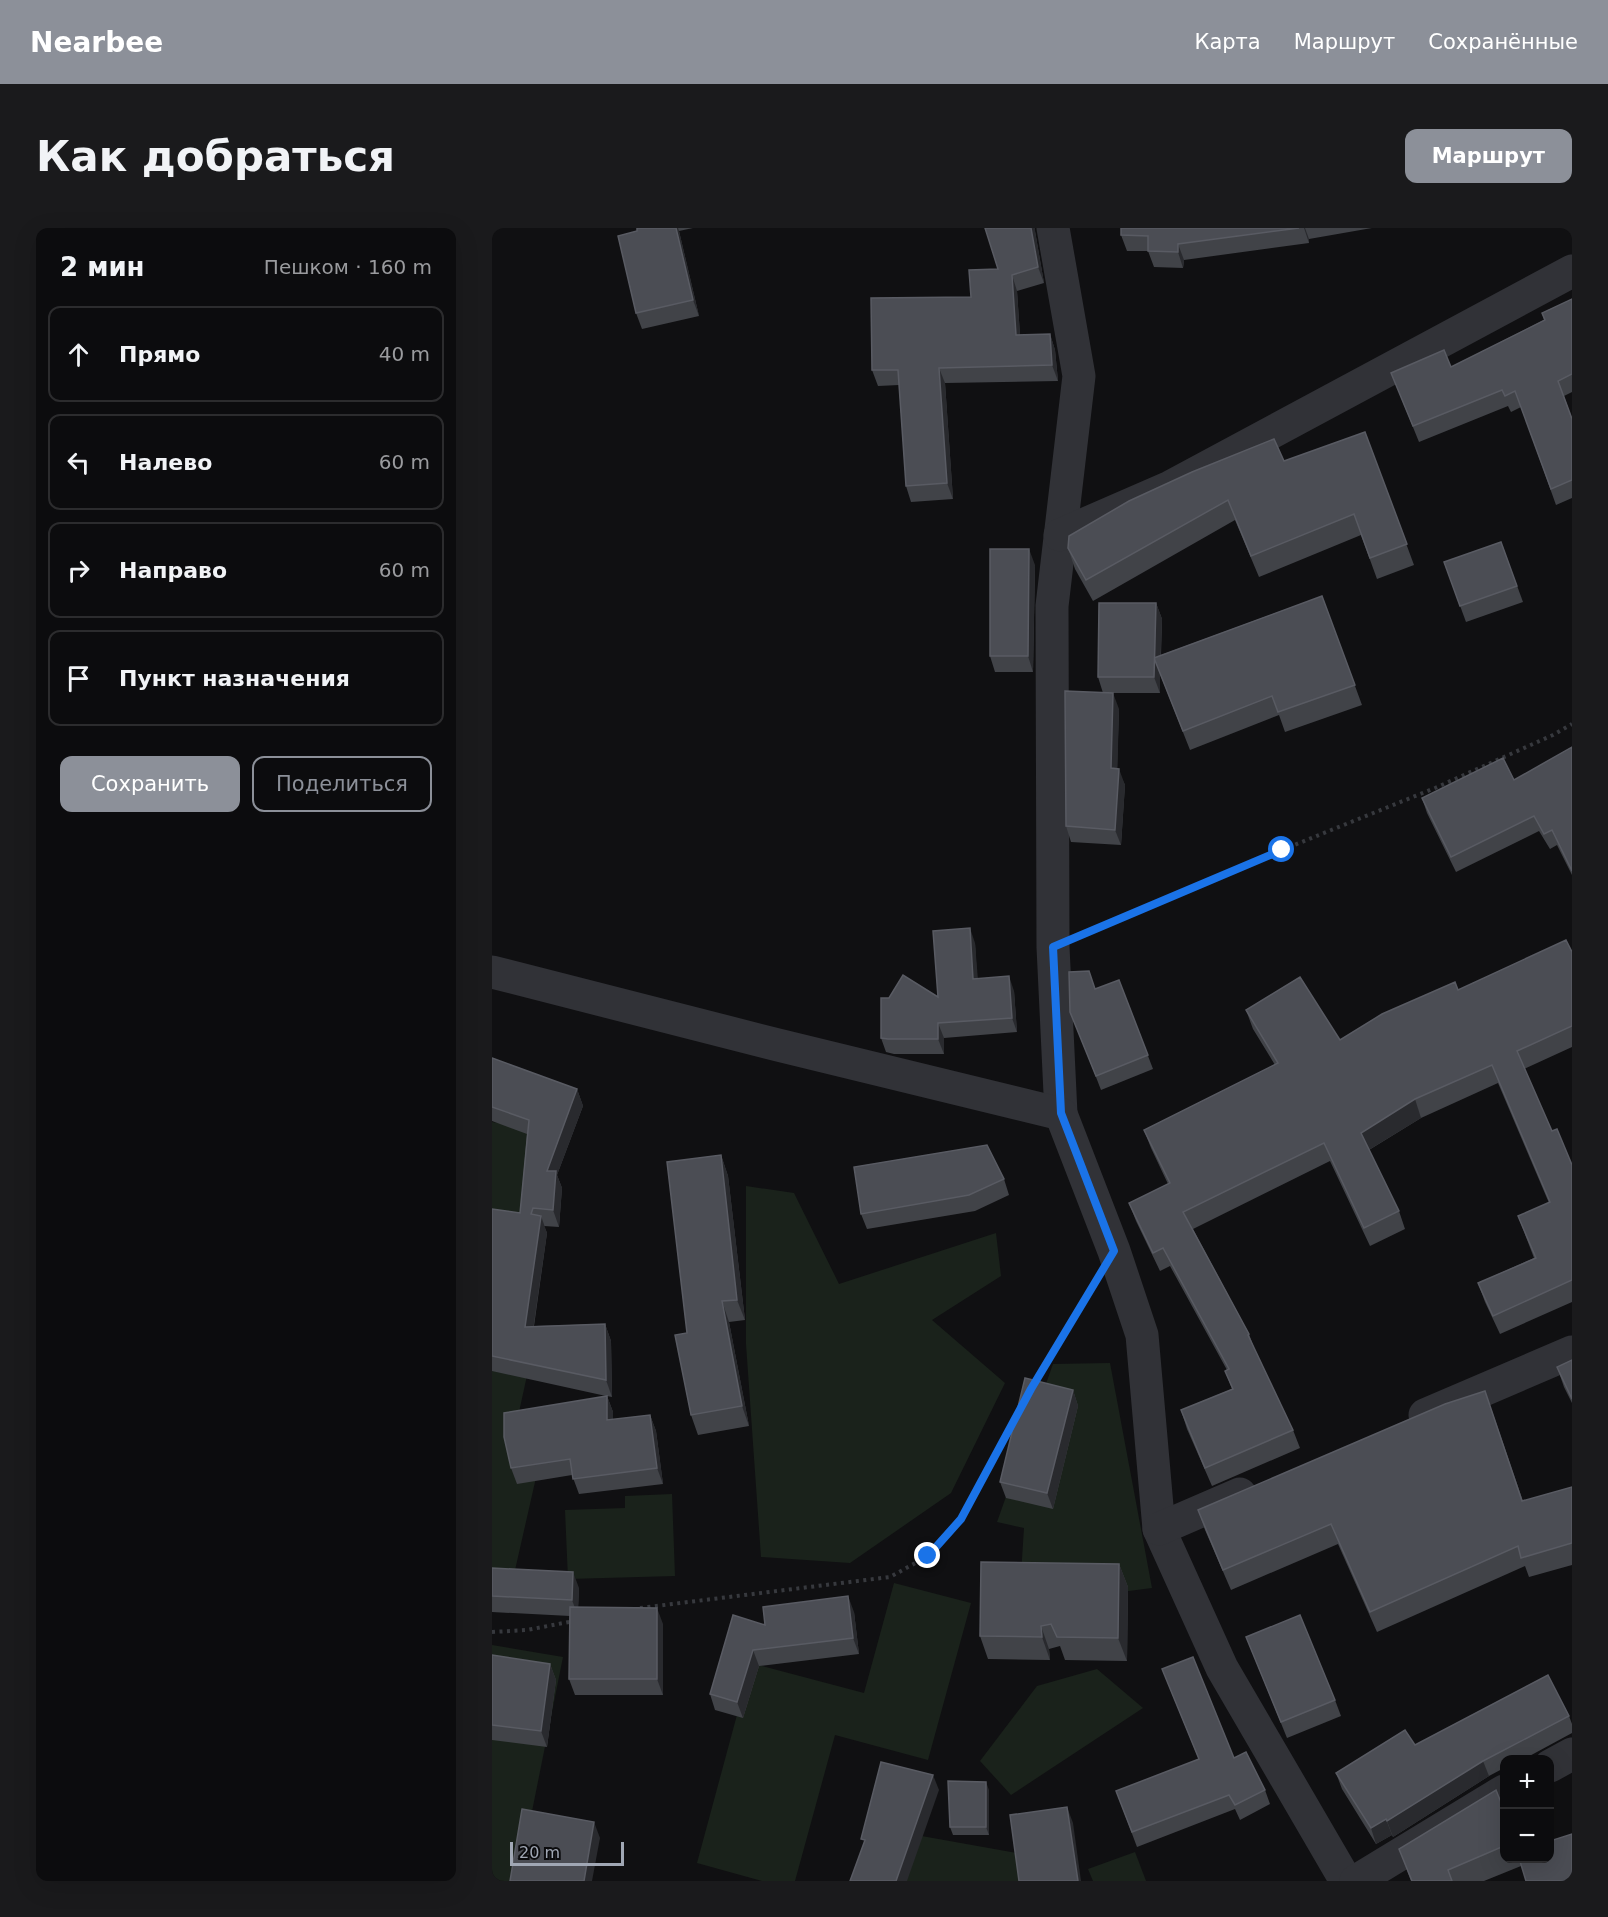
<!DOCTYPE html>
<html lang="ru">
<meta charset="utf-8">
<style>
:root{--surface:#0c0c0e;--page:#1a1a1c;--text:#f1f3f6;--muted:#9a9b9e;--line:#2c2c2e;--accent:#8c9099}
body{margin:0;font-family:"DejaVu Sans",sans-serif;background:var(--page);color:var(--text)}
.controls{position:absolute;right:18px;bottom:18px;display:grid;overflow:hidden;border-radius:12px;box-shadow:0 6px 24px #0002}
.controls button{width:54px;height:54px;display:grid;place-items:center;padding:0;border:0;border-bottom:2px solid var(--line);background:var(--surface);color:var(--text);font:30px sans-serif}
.scale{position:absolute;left:18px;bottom:15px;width:114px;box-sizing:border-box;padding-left:6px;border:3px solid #a0a7b4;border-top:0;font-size:16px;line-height:21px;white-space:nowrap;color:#a0a7b4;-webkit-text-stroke:4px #0b0b0d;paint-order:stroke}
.stop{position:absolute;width:18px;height:18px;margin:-14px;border:4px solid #1a73e8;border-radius:50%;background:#fff}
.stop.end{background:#1a73e8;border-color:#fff;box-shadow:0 2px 6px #0008}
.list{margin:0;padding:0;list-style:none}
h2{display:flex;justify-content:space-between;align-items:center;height:78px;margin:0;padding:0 24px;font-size:26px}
h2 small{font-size:20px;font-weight:400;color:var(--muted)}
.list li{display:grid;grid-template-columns:39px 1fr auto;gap:18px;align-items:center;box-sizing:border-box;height:96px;margin:0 12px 12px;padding:0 12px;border:2px solid var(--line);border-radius:12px}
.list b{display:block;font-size:22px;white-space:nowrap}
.list em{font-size:20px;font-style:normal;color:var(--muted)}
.actions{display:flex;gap:12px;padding:18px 24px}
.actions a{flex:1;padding:14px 0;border:2px solid var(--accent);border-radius:12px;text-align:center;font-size:21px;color:var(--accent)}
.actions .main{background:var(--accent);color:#fff}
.icon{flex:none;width:33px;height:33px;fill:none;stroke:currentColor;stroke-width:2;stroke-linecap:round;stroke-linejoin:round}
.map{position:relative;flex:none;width:1080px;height:1653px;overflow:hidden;border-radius:12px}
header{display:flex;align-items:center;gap:36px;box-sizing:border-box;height:84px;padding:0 30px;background:var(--accent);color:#fff}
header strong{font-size:28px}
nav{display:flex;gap:33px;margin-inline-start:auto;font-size:21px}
.intro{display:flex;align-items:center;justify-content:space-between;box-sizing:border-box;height:144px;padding:0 36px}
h1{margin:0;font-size:42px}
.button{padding:15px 27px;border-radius:12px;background:var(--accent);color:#fff;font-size:21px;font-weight:700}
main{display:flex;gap:36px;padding:0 36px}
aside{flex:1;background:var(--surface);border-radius:12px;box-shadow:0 6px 24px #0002}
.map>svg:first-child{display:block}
</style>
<header>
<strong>Nearbee</strong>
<nav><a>Карта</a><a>Маршрут</a><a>Сохранённые</a></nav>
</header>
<div class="intro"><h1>Как добраться</h1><a class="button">Маршрут</a></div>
<main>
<aside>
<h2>2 мин<small>Пешком · 160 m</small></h2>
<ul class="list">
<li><svg class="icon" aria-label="ahead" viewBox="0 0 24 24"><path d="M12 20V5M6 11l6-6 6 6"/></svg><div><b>Прямо</b></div><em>40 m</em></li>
<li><svg class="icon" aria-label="left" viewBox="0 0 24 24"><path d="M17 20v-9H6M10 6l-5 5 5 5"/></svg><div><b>Налево</b></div><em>60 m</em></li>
<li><svg class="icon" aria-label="right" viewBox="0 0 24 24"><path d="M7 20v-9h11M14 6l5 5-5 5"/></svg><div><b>Направо</b></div><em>60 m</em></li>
<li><svg class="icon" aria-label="arrive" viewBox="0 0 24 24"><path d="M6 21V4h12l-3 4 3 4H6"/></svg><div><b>Пункт назначения</b></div></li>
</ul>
<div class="actions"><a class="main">Сохранить</a><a>Поделиться</a></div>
</aside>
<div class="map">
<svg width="1080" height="1653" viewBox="0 0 1080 1653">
<rect width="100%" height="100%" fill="#101012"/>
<g fill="#1a221b">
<path d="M0 894 68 905 53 993 0 985Z"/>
<path d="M254 958 302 965 347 1056 504 1005 509 1048 440 1092 513 1155 459 1265 358 1335 269 1329 254 1116Z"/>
<path d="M0 1135 36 1143 18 1225 48 1232 21 1351 0 1347Z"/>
<path d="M618 1135 660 1360 527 1377 532 1300 505 1294 561 1136Z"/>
<path d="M180 1266 183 1348 76 1351 73 1282 133 1280V1268Z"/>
<path d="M402 1355 479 1375 436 1532 343 1507 303 1653H270L205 1635 259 1435 372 1465Z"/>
<path d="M0 1417 71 1429 26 1653H0Z"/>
<path d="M605 1441 651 1480 519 1567 488 1533 545 1458Z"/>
<path d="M424 1607 541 1628 536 1653H397Z"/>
<path d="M643 1624 654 1653H601L596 1641Z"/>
</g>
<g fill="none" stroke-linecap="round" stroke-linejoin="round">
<g stroke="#37393e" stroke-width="4" stroke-dasharray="3 4.5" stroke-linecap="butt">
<path d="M596 704 790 622 943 560 1061 507 1080 496"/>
<path d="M541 1156 597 1065"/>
<path d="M148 1380 398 1349 436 1328 469 1291 524 1189"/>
<path d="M0 1404 35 1402 82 1393"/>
</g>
<g stroke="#313237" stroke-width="33">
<path d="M561 0 587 148 560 378 561 719 569 886"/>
<path d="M568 307 678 259 1080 43"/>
<path d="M0 744 286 817 569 886 622 1023 650 1107 667 1301 730 1440 854 1653"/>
<path d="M933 1187 1080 1124"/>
<path d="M667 1301 748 1266"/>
<path d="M1058 1538 1080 1526"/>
<path d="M864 1653 1012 1563"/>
</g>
</g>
<g fill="#414348">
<path d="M145 0H201L187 3 207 88 150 101 144 85 145 3Z"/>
<path d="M629 0H880L817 11V15L692 32 691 40 662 39 656 23H635L629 7Z"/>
<path d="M543 3 552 55 525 63 528 107 558 106 563 122 566 153 453 155 461 271 419 274 414 258 407 157 386 158 380 142 479 69Z"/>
<path d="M1080 71V164L1072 168 1080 191V270L1064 277 1029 179 1019 184 1016 178 927 214 899 145 959 139 1052 92 1050 85Z"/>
<path d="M873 204 922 337 885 351 869 307 767 349 743 292 601 373 583 341 576 320 792 233Z"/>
<path d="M1009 314 1031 374 974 394 952 334Z"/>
<path d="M543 337 541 444H503L498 428Z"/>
<path d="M830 368 870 477 793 504 787 487 698 522 668 446V465H611L606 449 664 375 670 391 669 427Z"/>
<path d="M627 481 625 541 633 557 629 617 579 614 574 598Z"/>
<path d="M1080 519V647L1065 617 1058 621 1047 603 964 644 935 585 930 570 1022 552Z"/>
<path d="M483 715 485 750 522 763 525 804 452 810V826H402L394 824 389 810 446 769Z"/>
<path d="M1080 724V819L1032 841 1060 903 1080 937V1074L1008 1106 993 1074 986 1055 1042 1030 1026 988 1057 975 1006 855 929 890 877 922 907 983 913 1001 878 1018 838 933 701 1001 757 1106 764 1125 801 1202 808 1220 720 1258 695 1201 689 1182 740 1161 733 1143 735 1142 678 1038 668 1043 644 993 637 975 676 956 659 920 652 902 783 837 761 801 754 782 848 812 966 762Z"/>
<path d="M627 752 661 841 609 862 584 797 604 761Z"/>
<path d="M0 830 85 861 91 878 65 947 70 960 67 999 52 998 55 1005 42 1098 113 1096 119 1113 120 1169 115 1168 121 1184V1192L158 1187 164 1203 171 1256 87 1266 80 1247 25 1256 19 1240 114 1168 0 1143V981L28 985 35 906 0 893Z"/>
<path d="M229 927 236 948 253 1092 237 1094 257 1198 206 1207 199 1187 195 1105Z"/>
<path d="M512 951 517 967 483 983 375 1001 369 986Z"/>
<path d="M1080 1132V1175L1072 1159 1065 1139Z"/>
<path d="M581 1162 586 1178 561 1281 514 1270 508 1254Z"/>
<path d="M1000 1183 1031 1273 1080 1259V1337L1037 1349 1033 1338 885 1404 846 1316 739 1362 713 1302 706 1282Z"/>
<path d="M627 1336 636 1359 635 1433 573 1432 568 1418 557 1421 558 1432 496 1431 488 1408Z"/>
<path d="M0 1340 87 1360 86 1379 171 1396V1467H83L77 1451 78 1388 0 1384Z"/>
<path d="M362 1384 367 1426 267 1438 251 1490 223 1482 218 1466 273 1397Z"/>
<path d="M754 1409 843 1472 849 1488 795 1510Z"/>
<path d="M0 1427 58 1436 64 1452 55 1519 0 1512Z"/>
<path d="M670 1441 742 1530 773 1562 778 1576 748 1592 743 1581 645 1619 624 1563 707 1532Z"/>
<path d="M1077 1488 1080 1496V1505L1030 1532H1012V1540L997 1548 901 1609 900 1607 884 1616 850 1561 844 1545 923 1517Z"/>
<path d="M497 1562V1607H461L458 1599Z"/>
<path d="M1012 1582V1630H1058L1029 1638 992 1653H919L907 1621Z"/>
</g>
<g fill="#292a2e">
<path d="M184 0H186L187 3 207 88 201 72Z"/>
<path d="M539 0H543V3L552 55 546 39Z"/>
<path d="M812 0H813L817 11V15Z"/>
<path d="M686 16 692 32 691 40 686 24Z"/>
<path d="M520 47 525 63 529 122 524 107Z"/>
<path d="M558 106 563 122 566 153 560 137Z"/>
<path d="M447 140 453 155 461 271 455 255Z"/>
<path d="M537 321 543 337 541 444 536 428Z"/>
<path d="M664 375 670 391 668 445 663 430Z"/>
<path d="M663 430 668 446V465L662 449Z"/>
<path d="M621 465 627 481 625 556 619 540Z"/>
<path d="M627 541 633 557 629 617 623 602Z"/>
<path d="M478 700 483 715 487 765 481 751Z"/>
<path d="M517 748 522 763 525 804 520 790Z"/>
<path d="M446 795 452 810V826L446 811Z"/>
<path d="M85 861 91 878 65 947 70 960 67 999 61 982 55 943Z"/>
<path d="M923 871 929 890 875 923 869 905Z"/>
<path d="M229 927 236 948 253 1092 245 1072Z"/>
<path d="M49 988 55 1005 39 1116 33 1099Z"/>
<path d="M230 1073 237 1094 257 1198 250 1178Z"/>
<path d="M113 1096 119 1113 120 1169 114 1152Z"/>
<path d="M581 1162 586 1178 561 1281 555 1265Z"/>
<path d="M115 1168 121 1184V1208L115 1192Z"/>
<path d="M158 1187 164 1203 171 1256 165 1240Z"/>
<path d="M627 1336 636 1359 635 1433 626 1410Z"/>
<path d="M81 1344 87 1360 86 1388 80 1372Z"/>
<path d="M356 1368 362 1384 367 1426 361 1410Z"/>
<path d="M165 1380 171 1396V1467L165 1451Z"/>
<path d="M549 1398 557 1421 558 1432 550 1409Z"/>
<path d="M261 1422 267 1438 251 1490 245 1474Z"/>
<path d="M58 1436 64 1452 55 1519 49 1503Z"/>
<path d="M991 1533 997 1548 901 1609 895 1593Z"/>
<path d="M441 1547 447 1562 415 1653H404Z"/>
<path d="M494 1554 497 1562V1607L494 1599Z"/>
<path d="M575 1579 581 1595 589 1653H586Z"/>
<path d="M894 1591 900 1607 884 1616 879 1600Z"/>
<path d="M102 1594 108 1610 100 1653H92Z"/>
</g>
<g fill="#4b4d54" stroke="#595b63" stroke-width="1.5">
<path d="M145 0H184L201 72 144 85 126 8 145 3Z"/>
<path d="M493 0H539L546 39 520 47 524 107 558 106 560 137 447 140 455 255 414 258 406 142H380L379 70 479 69 477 42 506 41Z"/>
<path d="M629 0H807L686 16V24L656 23V8L629 7Z"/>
<path d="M1080 71V146L1066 153 1080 191V252L1059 261 1023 163 1013 168 1010 162 921 198 899 145 952 122 959 139 1053 92 1050 85Z"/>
<path d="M873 204 915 316 878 330 862 286 759 328 736 272 594 352 576 320 577 308 637 273 700 244 782 211 792 233Z"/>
<path d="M1009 314 1025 358 968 378 952 334Z"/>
<path d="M498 321H537L536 428H498Z"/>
<path d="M830 368 863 457 786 484 780 468 691 503 662 430Z"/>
<path d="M607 375H664L662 449H606Z"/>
<path d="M573 463 621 465 619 540 627 541 623 602 574 598Z"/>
<path d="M1080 519V643L1060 602 1052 606 1042 588 959 629 930 570 1011 530 1022 552Z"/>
<path d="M478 700 481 751 517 748 520 790 446 795V811H396L389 810V770H397L411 747 446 769 441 703Z"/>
<path d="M1074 712 1080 724V798L1025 823 1060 903 1065 901 1080 937V1052L1001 1088 986 1055 1044 1030 1026 988 1058 974 1000 837 923 871 869 905 907 983 872 1000 832 915 691 984 757 1106 756 1107 801 1202 713 1240 689 1182 741 1161 733 1143 737 1141 671 1020 661 1025 637 975 678 955 652 902 786 835 754 782 808 749 848 812 890 786 963 754 966 762Z"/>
<path d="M597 743 603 761 627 752 656 827 604 848 578 784 577 744Z"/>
<path d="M0 830 85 861 55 943H64L61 982 41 980 39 986 49 988 33 1099 113 1096 114 1152 0 1128V981L28 985 37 892 0 879Z"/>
<path d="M495 917 512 951 477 967 369 986 362 939Z"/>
<path d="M229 927 245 1072 230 1073 250 1178 199 1187 183 1107 195 1105 175 934Z"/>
<path d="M1080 1132V1171L1065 1139Z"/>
<path d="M533 1150 581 1162 555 1265 508 1254Z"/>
<path d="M993 1163 1030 1273 1080 1259V1315L1029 1330 1026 1318 878 1384 839 1296 731 1342 706 1282 953 1176Z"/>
<path d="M115 1168V1192L158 1187 165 1240 81 1251 78 1231 19 1240 12 1209V1185Z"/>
<path d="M489 1334 627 1336 626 1410 565 1409 559 1396 549 1398 550 1409 488 1408Z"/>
<path d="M0 1340 81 1344 80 1372 0 1368Z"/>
<path d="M356 1368 361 1410 261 1422 245 1474 218 1466 241 1387 273 1397 271 1379Z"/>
<path d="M78 1379 165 1380V1451H77Z"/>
<path d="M808 1387 843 1472 789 1494 754 1409Z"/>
<path d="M0 1427 58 1436 49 1503 0 1497Z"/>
<path d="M701 1429 742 1530 754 1524 773 1562 743 1577 737 1567 640 1604 624 1563 707 1531 670 1441Z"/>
<path d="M1056 1447 1077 1488 991 1533 895 1593 894 1591 879 1600 844 1545 913 1502 923 1517Z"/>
<path d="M389 1534 441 1547 404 1653H358L373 1612 369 1611Z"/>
<path d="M456 1553 494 1554V1599H458Z"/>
<path d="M1004 1562 1012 1582V1618L956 1642 960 1653H920L907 1621Z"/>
<path d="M575 1579 586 1653H527L518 1587Z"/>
<path d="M30 1581 102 1594 92 1653H18Z"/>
<path d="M1080 1606V1653H1034L1027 1630H1058V1613Z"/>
</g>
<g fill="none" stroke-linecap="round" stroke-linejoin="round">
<path stroke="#1a73e8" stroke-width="8" d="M436 1328 469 1291 539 1161 622 1023 569 885 561 719 790 622"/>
</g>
</svg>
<div class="controls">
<button>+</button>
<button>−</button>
</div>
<div class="scale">20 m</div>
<div class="stop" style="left:790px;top:622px"></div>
<div class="stop end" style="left:436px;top:1328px"></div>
</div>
</main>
